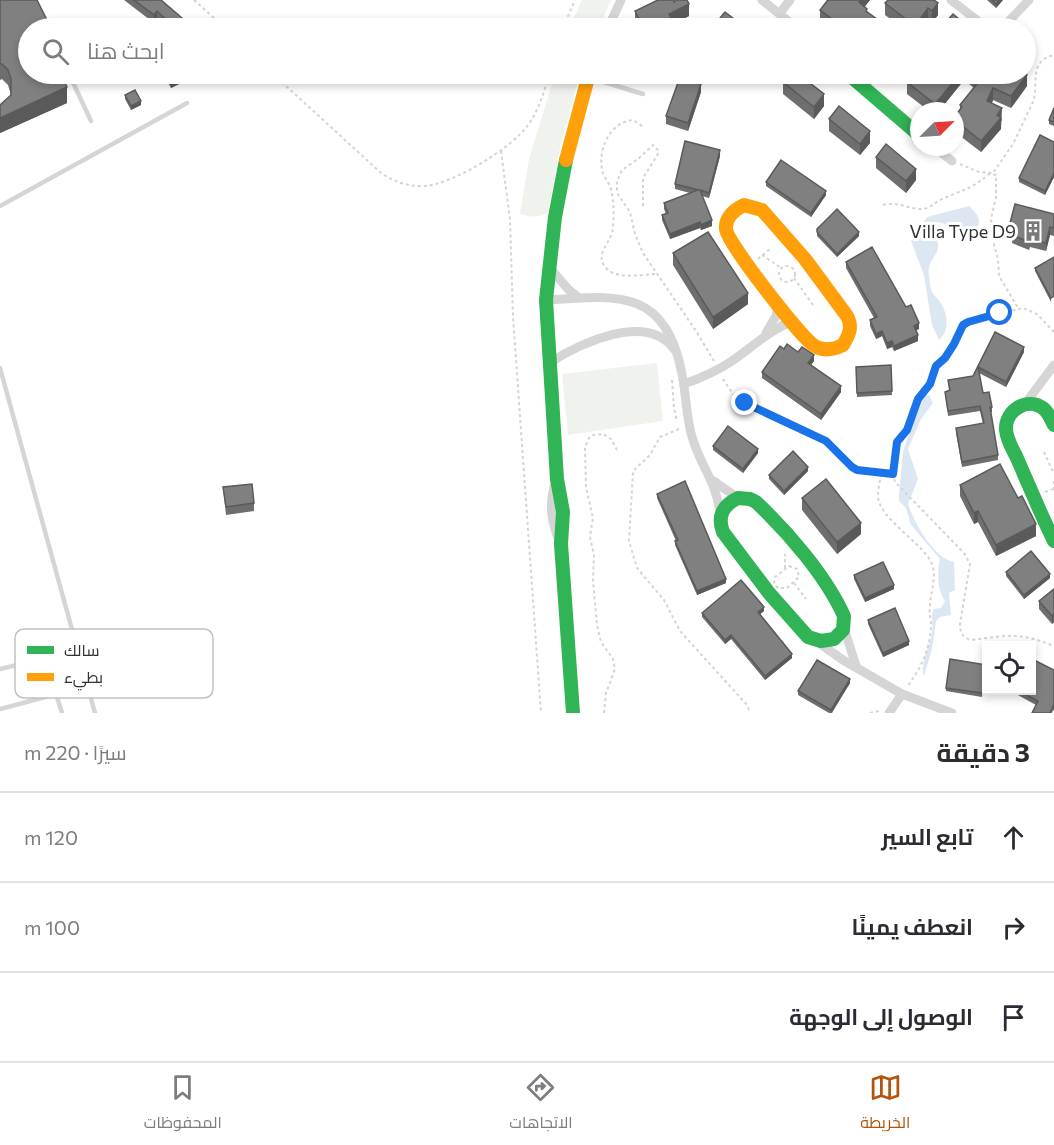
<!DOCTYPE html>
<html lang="ar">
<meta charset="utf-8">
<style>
:root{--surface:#fff;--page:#f2f2f3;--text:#2b2b33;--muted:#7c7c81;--line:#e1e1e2;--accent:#b45309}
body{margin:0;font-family:Commissioner,Cairo,sans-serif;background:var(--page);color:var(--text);direction:rtl}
.controls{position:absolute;right:18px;bottom:18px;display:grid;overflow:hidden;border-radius:0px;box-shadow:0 3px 9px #0003}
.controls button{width:54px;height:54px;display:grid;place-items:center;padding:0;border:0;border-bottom:2px solid var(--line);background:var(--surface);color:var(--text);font:30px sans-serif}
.compass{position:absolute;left:910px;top:102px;width:54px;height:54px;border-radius:50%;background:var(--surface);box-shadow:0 3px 9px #0003;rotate:66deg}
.stop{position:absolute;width:18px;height:18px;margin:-14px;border:4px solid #1a73e8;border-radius:50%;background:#fff}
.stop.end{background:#1a73e8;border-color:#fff;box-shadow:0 2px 6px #0008}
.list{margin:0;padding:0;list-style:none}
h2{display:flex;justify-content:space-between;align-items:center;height:78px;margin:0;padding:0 24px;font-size:26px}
h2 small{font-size:20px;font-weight:400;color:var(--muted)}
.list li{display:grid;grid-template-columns:39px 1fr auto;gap:18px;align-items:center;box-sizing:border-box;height:90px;padding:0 24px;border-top:2px solid var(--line)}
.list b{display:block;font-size:22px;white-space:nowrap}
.list em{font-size:20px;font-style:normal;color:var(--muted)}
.icon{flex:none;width:33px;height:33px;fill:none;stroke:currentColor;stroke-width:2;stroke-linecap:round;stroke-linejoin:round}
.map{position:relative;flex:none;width:1054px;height:713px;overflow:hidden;direction:ltr}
.search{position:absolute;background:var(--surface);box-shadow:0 3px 9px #0003;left:18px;right:18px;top:18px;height:66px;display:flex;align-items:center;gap:15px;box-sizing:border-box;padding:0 21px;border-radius:33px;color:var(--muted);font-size:22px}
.sheet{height:348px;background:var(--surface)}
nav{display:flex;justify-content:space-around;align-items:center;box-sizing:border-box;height:84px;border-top:2px solid var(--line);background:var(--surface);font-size:16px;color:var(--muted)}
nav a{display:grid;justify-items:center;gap:3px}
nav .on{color:var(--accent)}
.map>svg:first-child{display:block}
</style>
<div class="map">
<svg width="1054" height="713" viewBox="0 0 1054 713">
<rect width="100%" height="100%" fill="#fff"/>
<g fill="#f0f3ed">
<path d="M582 0H611L599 28H569Z"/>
<path d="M555 74H580L561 143 548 212C541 218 529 217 520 214L529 159Z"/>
<path d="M657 363 663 421 568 435 562 374Z"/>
</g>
<g fill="#dde7f2">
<path d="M969 206C977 214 982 218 977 229 966 232 949 224 936 222L931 230C950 254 925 255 929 276 930 281 930 286 931 290 933 294 937 298 940 302 948 314 950 330 939 340L932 325 924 275 911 241 927 217Z"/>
<path d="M925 395H929L933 403 921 419 908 449 918 479 908 504C914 522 933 558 954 562L955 590 949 593 951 615 940 617 936 621 932 649 924 676C919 664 930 647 932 633 933 625 931 618 933 609L941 608 945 601C937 590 937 573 940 559L911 525 906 508 899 501V495L903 451 922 397Z"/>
</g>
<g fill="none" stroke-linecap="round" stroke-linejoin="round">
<g stroke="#d4d4d4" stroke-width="2" stroke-dasharray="3 3" stroke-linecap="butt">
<path d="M194 0 225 28"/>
<path d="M563 28 575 0"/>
<path d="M273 74 381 173C394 182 409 187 425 186 453 184 512 148 528 125 539 110 544 92 549 74"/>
<path d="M642 126 633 120C610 122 598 149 602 169 603 178 610 182 611 190 614 201 614 216 613 227 613 242 592 254 607 269 618 280 643 274 657 274"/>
<path d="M501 151 510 219 513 317 541 713"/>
<path d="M960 164 979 172 993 173 1013 144 1033 102C1039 83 1028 61 1054 55"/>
<path d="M883 205C897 201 906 208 919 209 928 210 933 204 940 200 961 190 971 190 989 174L996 175V197L991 219 993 241 998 259 999 276 1018 308"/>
<path d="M643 206V178L658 154V150L653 145 638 159 622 170 617 181V193L630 212 635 234 643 253 696 331 714 361"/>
<path d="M762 255 781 268"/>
<path d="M758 259 770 249"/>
<circle cx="787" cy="274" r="8"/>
<path d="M794 278 813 305"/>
<path d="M1054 332 1037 314 1023 308 976 319 963 325 954 344 934 369 930 384 918 400 907 430 897 442 893 474 895 482 964 553 970 564 960 624C960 633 962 636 970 640 1008 636 1016 631 1054 646"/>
<path d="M723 379 735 397 745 403 826 441 852 467 857 470 893 474"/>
<path d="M672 380 674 408 677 422"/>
<path d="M679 429 660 437 650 455 633 471 629 541 637 568 664 600 680 631 747 705 750 713"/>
<path d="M1044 452 1054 474"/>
<path d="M881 474C880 481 878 489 878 496 879 518 919 541 930 560 938 575 931 589 930 605 929 611 930 617 931 623 931 648 921 668 907 687"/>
<path d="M1054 490V481"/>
<path d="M1045 492 1053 489"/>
<path d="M789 566 797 569 799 577 787 588H778L774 583 775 577Z"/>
<path d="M785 568V554"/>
<path d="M794 583 806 599"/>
<path d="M604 713 606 693 615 669 613 659 601 642 597 625 593 581 594 555 590 537 593 518 586 487 585 447 589 438 593 435 603 434 611 439 617 450"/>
<path d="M870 713 879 711"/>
</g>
<g stroke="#d5d5d5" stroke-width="4.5">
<path d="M69 74 91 121"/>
<path d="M591 78 643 94"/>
<path d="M0 206 187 103"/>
<path d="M0 368 95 713"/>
<path d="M0 669 25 663H57"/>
<path d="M56 694 62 713"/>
<path d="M0 709 87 686"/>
</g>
<g stroke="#d5d5d5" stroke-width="9">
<path d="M762 0 797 28"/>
<path d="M951 0 987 28"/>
<path d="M780 13 790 0"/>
<path d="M608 28 621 0"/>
<path d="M1002 28 1029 0"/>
<path d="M934 147 952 161"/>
<path d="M549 267 568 289 579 298"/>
<path d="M546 300C618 295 665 288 682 374 686 393 686 414 691 433 698 463 717 481 720 514"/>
<path d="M766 333 776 316 778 305"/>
<path d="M549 363C579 344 646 311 674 349"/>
<path d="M684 384C701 378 717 371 732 361 752 347 769 331 792 321"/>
<path d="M1025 404 1054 365"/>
<path d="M712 480 738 498"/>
<path d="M556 481C548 504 551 521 560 543"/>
<path d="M844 628 856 666"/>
<path d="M819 643 843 660 902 694 952 713"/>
<path d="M889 713 902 694"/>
</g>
<g stroke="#30b455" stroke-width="14">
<path d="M848 74 919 135"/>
<path d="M566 160 555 217 546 300 557 479 563 512 561 544 573 713"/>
<path d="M1054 425C1051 420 1049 413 1044 409 1028 396 1005 410 1006 430 1007 440 1012 448 1016 456 1029 485 1040 513 1054 541"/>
<path d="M738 498 750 499 756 502C788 532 826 576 844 616L843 630 834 639 821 641 808 637 769 593 723 532C717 516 723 505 738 498Z"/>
</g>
<g stroke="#ff9f0a" stroke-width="14">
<path d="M566 160 589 74"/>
<path d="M744 205 762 210 805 259 847 316C853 327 849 335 843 345 833 350 822 352 812 344 799 334 727 243 726 229 725 217 734 210 744 205Z"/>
</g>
</g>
<g fill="#6e6e6e">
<path d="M0 0 28 28 67 103 0 133V105L11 95 8 85 2 79 0 80Z"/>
<path d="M124 0H161L191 28H167L157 19 154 23Z"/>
<path d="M827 0H870L864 7 867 12 889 28H829L820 22V10Z"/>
<path d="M987 0H1003L996 8Z"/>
<path d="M885 3H938V15L932 23 928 20 922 28H903L885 15Z"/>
<path d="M635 11 689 16 671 25V28H636L635 23Z"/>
<path d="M1026 73 1027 86 1011 108 993 100 992 103 1002 120 1001 122V129L981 152 955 132V116L960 109V105L974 88 964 80 939 111H929L907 94V82L913 74Z"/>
<path d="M163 74H199L171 88Z"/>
<path d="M883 74H896L891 79Z"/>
<path d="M783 82 824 106 814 119 783 94Z"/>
<path d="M701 92 688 131 666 124V116Z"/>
<path d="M125 95 141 105 131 110 125 99Z"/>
<path d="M1054 108V126L1049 124V120Z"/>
<path d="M829 119 870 143 860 155 829 131Z"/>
<path d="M1054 142V177L1045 195 1019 182V178Z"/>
<path d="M720 156 709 198 702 196 712 226 701 230 700 228 670 239 662 220V215L666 214 664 209V203L690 193 675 189V184Z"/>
<path d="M876 157 916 180 906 193 876 168Z"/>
<path d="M766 182 826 195 811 217 766 186Z"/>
<path d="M1054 214V236L1050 235 1046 251 1030 247 1029 250 1012 243 1013 231H1010V223Z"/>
<path d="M817 229 859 236 837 257 817 236Z"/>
<path d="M673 253 748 304 713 329 673 265Z"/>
<path d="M1054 257 1051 302 1035 271V268Z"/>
<path d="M846 262 906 307 919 329 916 330 918 341 894 351 892 347 887 349 882 336 876 339 870 326V320L874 318 846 268Z"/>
<path d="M995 332 1024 352 1006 387 979 373 983 393 992 407V412H990L998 455V460L962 467 956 433V428L983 424 980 411 948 416 945 392 949 391 948 380 973 376Z"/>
<path d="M784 349 798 352 814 361 811 365 841 392 821 420 762 378V372Z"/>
<path d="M891 365 892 395 857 397 856 367Z"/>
<path d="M713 446 758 453 743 473 713 450Z"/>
<path d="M808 471 784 495 769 479V475Z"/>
<path d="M960 485 1036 536 996 556 978 522 974 524 960 496Z"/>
<path d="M223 487 254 503V511L226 515Z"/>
<path d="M657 494 726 583 697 595 675 545V541H676L657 498Z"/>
<path d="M802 498 861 534 837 554 802 510Z"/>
<path d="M1006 572 1050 578 1024 599 1006 576Z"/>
<path d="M854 575 894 589 865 602 854 579Z"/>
<path d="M1054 589V622L1052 624 1039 609V601Z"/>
<path d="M764 611 760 614 792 658 765 680 731 639 725 644 702 617V613Z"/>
<path d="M868 620 909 645 883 657 868 624Z"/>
<path d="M987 665 982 697 946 691V688Z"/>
<path d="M1054 670V711L1053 710 1052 713H1032L1036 705 1016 694V690H1032Z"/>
<path d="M850 683 832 713H829L798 695V691Z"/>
</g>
<g fill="#5a5a5a">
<path d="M860 0H870L859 14V2Z"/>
<path d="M999 0H1003L996 8V4Z"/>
<path d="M938 3V15L932 23V11Z"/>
<path d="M689 4V16L671 25V28H658V24L669 14Z"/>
<path d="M928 8V20L922 28H915V26Z"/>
<path d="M157 11V19L154 23V15Z"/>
<path d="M858 19V28H851Z"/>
<path d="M184 74H199L171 88V80Z"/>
<path d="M891 74H896L891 79Z"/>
<path d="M960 74H964V80L939 111H935V104Z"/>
<path d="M1027 75V86L1011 108V96Z"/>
<path d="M701 84V92L688 131V123Z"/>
<path d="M67 87V103L0 133V118Z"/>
<path d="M993 88V100L987 113V101Z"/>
<path d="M824 94V106L814 119V107Z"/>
<path d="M141 101V105L131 110V106Z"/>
<path d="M1002 108 1001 129 981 152V141Z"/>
<path d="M870 131V143L860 155V144Z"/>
<path d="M720 150V156L709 198V193Z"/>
<path d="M916 169V180L906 193V181Z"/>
<path d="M1054 173V177L1045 195V191Z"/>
<path d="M826 191V195L811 217V213Z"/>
<path d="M712 220V226L701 230V225Z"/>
<path d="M700 222V228L670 239V234Z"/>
<path d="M1050 227V235L1046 251V243Z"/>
<path d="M859 232V236L837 257V254Z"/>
<path d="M748 293V304L713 329V317Z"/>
<path d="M919 323V329L914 331V326Z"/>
<path d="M882 331V336L876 339V334Z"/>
<path d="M918 335V341L894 351V346Z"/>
<path d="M892 341V347L887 349V343Z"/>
<path d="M1024 347V352L1006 387V382Z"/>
<path d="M814 355V361L808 369V363Z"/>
<path d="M841 386V392L821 420V414Z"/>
<path d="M758 449V453L743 473V469Z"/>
<path d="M808 467V471L784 495V491Z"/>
<path d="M978 511V522L974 524V513Z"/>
<path d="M861 523V534L837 554V542Z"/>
<path d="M1036 524V536L996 556V545Z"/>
<path d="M1050 574V578L1024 599V595Z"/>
<path d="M726 579V583L697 595V591Z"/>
<path d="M894 585V589L865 602V598Z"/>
<path d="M764 607V611L758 616V612Z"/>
<path d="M1054 614V622L1052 624V616Z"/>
<path d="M731 635V639L725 644V640Z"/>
<path d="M909 641V645L883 657V653Z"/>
<path d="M792 654V658L765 680V676Z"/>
<path d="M850 679V683L831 713V710Z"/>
</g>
<g fill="#808080" stroke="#5a5a5a" stroke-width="1.5">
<path d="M0 0H37L51 28H28V74H60L67 87 0 118V105L11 95V79L8 70 2 64H0Z"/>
<path d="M134 0H161L190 25 191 28H175L157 11 154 15Z"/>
<path d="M658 0H674V2L677 0H687L689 4 669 14 671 18 658 24 661 28H639L636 23 640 21 635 11Z"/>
<path d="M828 0H860L859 2 867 9 866 11 889 28H869L858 19 851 28H844L820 10Z"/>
<path d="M888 0H934L938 3 932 11 928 8 915 26 885 3Z"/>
<path d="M992 0H999L996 4Z"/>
<path d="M725 12 746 28H712Z"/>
<path d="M953 14 970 28H941Z"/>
<path d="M1026 73 1027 75 1011 96 993 88 987 101 1002 108 997 115 1001 118 981 141 955 120V116L962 107 960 105 980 80 971 74Z"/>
<path d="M167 74H184L171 80Z"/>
<path d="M791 74H798L824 94 814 107 783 82Z"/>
<path d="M913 74H960L935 104 907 82Z"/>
<path d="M680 77 701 84 688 123 666 116Z"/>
<path d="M135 90 141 101 131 106 125 95Z"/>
<path d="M839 106 870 131 860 144 829 119Z"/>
<path d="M1054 108V122L1049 120Z"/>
<path d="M1040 135 1054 142V173L1045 191 1019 178Z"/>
<path d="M685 141 720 150 709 193 700 190 712 220 701 225 700 222 670 234 662 215 668 213 664 203 698 190 675 184Z"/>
<path d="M886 144 916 169 906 181 876 157Z"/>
<path d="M781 160 826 191 811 213 766 182Z"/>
<path d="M1015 204 1054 214V228L1050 227 1046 243 1030 239 1029 242 1012 235 1015 224 1010 223Z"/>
<path d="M837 209 859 232 837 254 817 232V229Z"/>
<path d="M708 232 748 293 713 317 673 253Z"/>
<path d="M872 247 906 307 911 305 919 323 914 326 918 335 894 346 892 341 887 343 882 331 876 334 870 320 877 317 846 262Z"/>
<path d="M1054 257V296L1051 298 1035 268Z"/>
<path d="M995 332 1024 347 1006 382 978 367 983 393 989 392 992 407H990L998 455 962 462 956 428 984 423 980 406 948 411 945 392 950 390 948 380 973 376Z"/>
<path d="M787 344 798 352 802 347 814 355 808 363 841 386 821 414 762 372 780 346 784 349Z"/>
<path d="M891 365 892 391 857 393 856 367Z"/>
<path d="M728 426 758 449 743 469 713 446Z"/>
<path d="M793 451 808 467 784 491 769 475Z"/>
<path d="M1000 464 1018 498 1022 496 1036 524 996 545 978 511 974 513 960 485Z"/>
<path d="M826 479 861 523 837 542 802 498Z"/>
<path d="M685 481 726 579 697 591 675 541 678 540 657 494Z"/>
<path d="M252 484 254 503 226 507 223 487Z"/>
<path d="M1031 551 1050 574 1024 595 1006 572Z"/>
<path d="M883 562 894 585 865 598 854 575Z"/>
<path d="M741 580 764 607 758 612 792 654 765 676 731 635 725 640 702 613Z"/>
<path d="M1054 589V614L1052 616 1039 601Z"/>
<path d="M895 608 909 641 883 653 868 620Z"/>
<path d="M950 659 987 665 982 693 946 688Z"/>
<path d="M1032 659 1054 670V707L1053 706 1050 713H1032L1038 701 1017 690H1032Z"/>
<path d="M817 660 850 679 831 710 798 691Z"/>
</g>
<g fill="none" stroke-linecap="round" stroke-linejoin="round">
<path stroke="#1a73e8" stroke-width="8" d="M745 403 826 441 852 467 857 470 893 474 897 442 907 430 918 399 930 384 936 366 945 358 954 344 963 325 968 322 1000 313"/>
</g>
<defs>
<g id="building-bare" transform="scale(1.62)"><path d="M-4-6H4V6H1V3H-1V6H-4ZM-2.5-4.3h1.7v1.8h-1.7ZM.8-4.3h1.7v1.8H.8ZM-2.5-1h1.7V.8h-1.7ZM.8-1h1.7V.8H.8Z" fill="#797979" stroke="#fff" stroke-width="2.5" paint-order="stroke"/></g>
</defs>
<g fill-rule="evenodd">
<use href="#building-bare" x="1033" y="231"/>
</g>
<g text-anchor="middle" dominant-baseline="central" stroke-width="6" stroke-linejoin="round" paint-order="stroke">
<g font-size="18" fill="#313131" stroke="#fff" text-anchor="end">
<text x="1016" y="231">Villa Type D9</text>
</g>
</g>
<rect x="15" y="629" width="198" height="69" rx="9" fill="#fff" stroke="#c1c1c1" stroke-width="1.5"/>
<rect x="27" y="646" width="27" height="8" fill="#30b455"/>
<rect x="27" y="673" width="27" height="8" fill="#ff9f0a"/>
<g font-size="16" fill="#313131">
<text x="64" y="656">سالك</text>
<text x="64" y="683">بطيء</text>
</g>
</svg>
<div class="controls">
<button><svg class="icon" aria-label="locate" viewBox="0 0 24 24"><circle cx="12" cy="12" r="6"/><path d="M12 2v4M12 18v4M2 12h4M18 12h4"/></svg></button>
</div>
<svg class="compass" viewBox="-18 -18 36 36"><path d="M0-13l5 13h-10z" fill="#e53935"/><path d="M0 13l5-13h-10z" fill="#7c7c81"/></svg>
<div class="stop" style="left:1000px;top:313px"></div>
<div class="stop end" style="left:745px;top:403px"></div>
<div class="search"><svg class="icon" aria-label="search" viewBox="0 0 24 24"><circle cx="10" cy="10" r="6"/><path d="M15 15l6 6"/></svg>ابحث هنا</div>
</div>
<section class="sheet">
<h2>3 دقيقة<small>سيرًا · 220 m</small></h2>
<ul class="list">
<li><svg class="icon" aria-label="ahead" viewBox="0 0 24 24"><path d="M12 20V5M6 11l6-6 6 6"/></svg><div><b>تابع السير</b></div><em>120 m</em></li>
<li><svg class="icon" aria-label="right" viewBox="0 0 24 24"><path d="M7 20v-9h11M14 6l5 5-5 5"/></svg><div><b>انعطف يمينًا</b></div><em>100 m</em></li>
<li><svg class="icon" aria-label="arrive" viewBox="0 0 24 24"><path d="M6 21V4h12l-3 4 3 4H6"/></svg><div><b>الوصول إلى الوجهة</b></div></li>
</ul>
</section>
<nav>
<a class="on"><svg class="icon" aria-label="map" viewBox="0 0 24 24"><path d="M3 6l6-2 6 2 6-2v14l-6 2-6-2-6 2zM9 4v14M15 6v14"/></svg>الخريطة</a>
<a><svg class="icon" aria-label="directions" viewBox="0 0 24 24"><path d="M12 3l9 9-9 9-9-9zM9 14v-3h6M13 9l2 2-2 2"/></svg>الاتجاهات</a>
<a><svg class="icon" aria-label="saved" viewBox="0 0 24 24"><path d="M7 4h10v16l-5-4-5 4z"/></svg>المحفوظات</a>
</nav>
